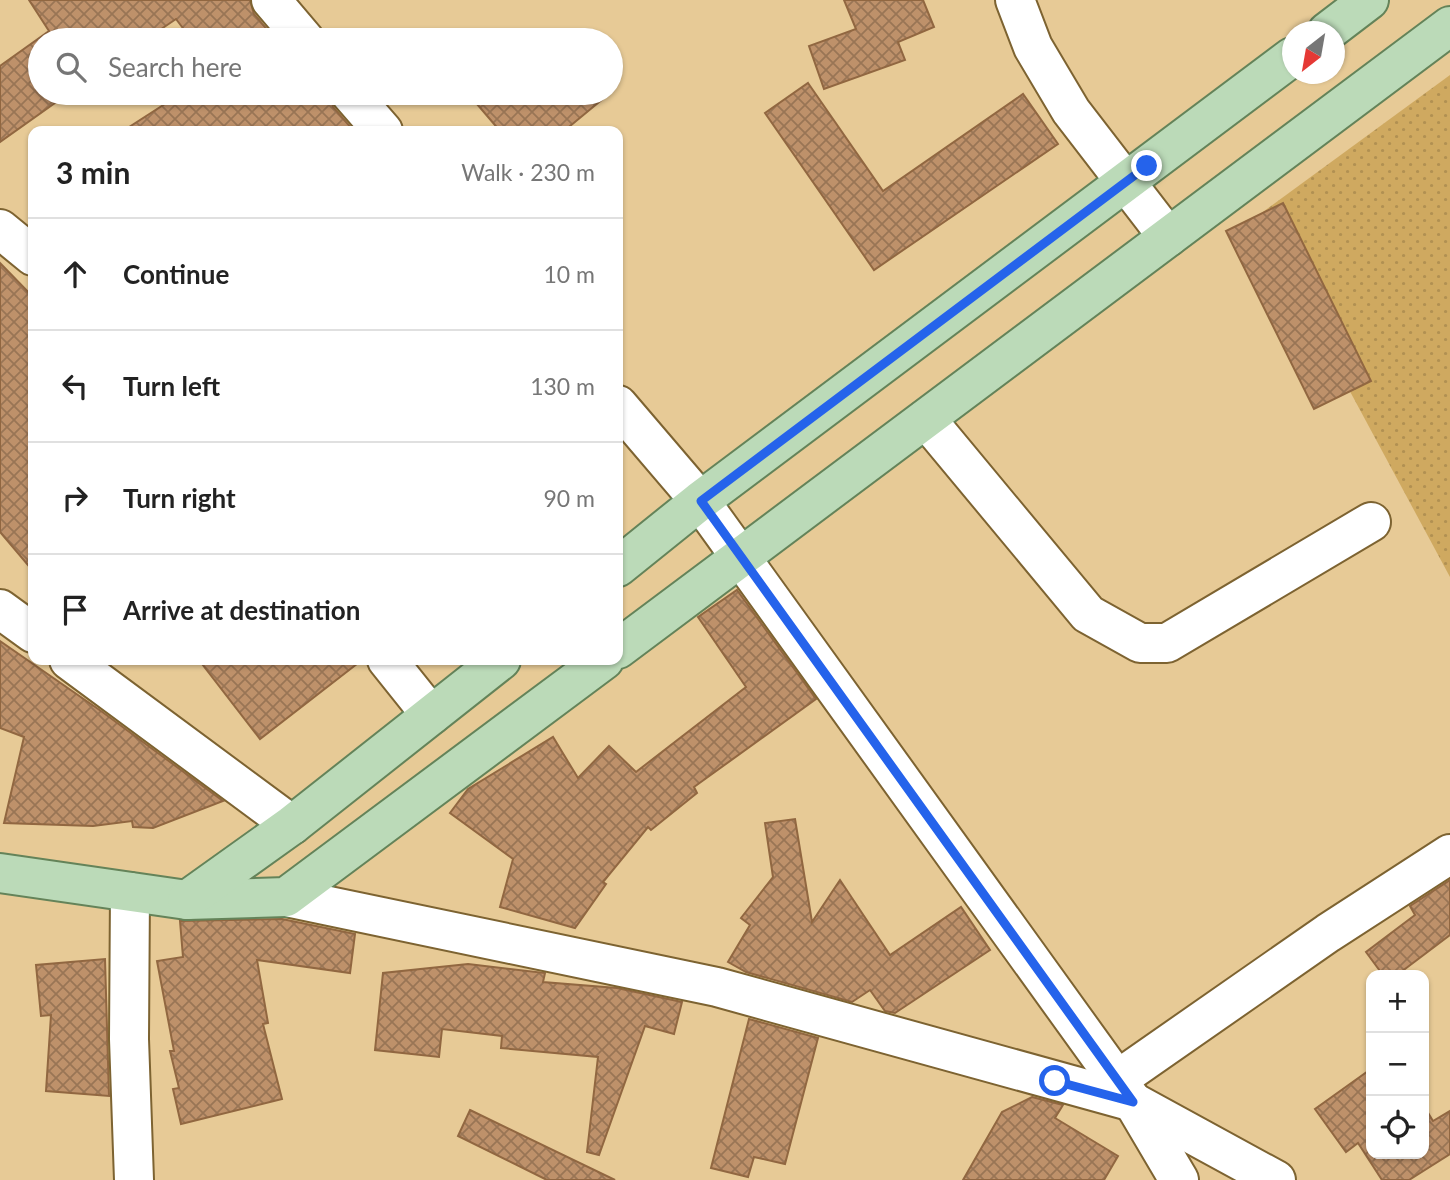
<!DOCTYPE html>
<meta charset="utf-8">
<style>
:root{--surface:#fff;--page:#f2f2f2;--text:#222;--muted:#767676;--line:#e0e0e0}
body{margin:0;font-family:Lato,sans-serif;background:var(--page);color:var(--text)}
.controls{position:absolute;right:21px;bottom:21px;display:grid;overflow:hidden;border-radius:14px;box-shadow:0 2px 5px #0004}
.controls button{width:63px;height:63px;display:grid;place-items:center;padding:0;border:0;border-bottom:2px solid var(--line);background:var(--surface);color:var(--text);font:35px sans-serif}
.compass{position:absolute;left:1282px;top:21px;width:63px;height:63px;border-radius:50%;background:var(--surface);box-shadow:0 2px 5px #0004;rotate:211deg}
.stop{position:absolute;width:21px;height:21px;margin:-16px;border:5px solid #2563eb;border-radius:50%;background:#fff}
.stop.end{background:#2563eb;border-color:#fff;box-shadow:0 2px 7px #0008}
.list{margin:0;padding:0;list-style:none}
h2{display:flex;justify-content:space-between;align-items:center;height:91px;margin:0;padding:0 28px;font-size:30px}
h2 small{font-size:23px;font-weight:400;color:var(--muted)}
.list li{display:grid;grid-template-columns:46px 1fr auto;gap:21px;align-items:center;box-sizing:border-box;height:112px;padding:0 28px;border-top:2px solid var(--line)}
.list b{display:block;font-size:26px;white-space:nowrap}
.list em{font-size:23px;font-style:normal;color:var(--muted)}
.icon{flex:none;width:38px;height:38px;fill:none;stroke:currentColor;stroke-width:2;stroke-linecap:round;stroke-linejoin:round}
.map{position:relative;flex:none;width:1450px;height:1180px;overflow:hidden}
.search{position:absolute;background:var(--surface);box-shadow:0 2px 5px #0004;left:28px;top:28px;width:595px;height:77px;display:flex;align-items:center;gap:18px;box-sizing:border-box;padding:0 24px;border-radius:38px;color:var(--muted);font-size:26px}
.panel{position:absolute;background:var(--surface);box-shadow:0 2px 5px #0004;left:28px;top:126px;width:595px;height:539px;border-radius:14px}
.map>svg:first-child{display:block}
</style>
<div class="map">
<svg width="1450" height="1180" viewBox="0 0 1450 1180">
<defs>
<pattern id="green-dots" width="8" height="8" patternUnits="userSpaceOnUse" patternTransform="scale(1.75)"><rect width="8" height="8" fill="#cfa960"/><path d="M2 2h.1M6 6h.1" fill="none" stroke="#b19052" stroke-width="1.8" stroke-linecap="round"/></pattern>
<pattern id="building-cross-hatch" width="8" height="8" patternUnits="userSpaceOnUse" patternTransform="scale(1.75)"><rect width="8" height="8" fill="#be916a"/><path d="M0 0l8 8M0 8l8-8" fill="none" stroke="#997555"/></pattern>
</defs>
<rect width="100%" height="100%" fill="#e7ca96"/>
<path fill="url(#green-dots)" d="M1450 75V577L1256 217Z"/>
<g fill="url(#building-cross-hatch)" stroke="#916741" stroke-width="2">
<path d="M29 0H250L254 14 276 40H192L176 19 145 40H40V93H69L0 142V66L49 31Z"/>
<path d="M844 0H923L934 27 898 42 905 60 824 89 809 46 856 29Z"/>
<path d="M808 83 883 191 1023 94 1058 144 874 270 765 113Z"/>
<path d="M182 93H329L333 107 354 131H123Z"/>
<path d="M490 93H610L564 131H500L477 104Z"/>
<path d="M1283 203 1371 381 1314 409 1226 231Z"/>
<path d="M0 263 33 297V571L0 532Z"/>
<path d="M737 590 816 699 694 787 697 793 651 830 648 827 603 882 606 884 575 928 500 907 513 859 450 813 468 789 553 737 578 778 609 746 636 772 746 687 698 617Z"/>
<path d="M0 641 101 711 223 801 153 828 133 827 132 821 93 826 4 823 24 737 0 728Z"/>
<path d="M199 660H362L260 739Z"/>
<path d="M795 819 812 922 840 880 890 955 961 907 990 950 895 1013 885 1011 870 990 852 1002 746 972 728 962 750 925 741 918 773 877 765 823Z"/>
<path d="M1450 880V935L1397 975H1383L1366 952 1415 915 1410 906Z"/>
<path d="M282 919 355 934 350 973 257 960 268 1023 263 1024 282 1099 181 1124 173 1089 179 1088 170 1051H174L157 961 183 957 180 921Z"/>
<path d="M105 959 109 1096 46 1091 51 1015 41 1016 36 965Z"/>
<path d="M468 964 545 973 543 982 617 988 682 1002 674 1034 645 1026 599 1155 587 1152 598 1057 501 1048 502 1036 442 1029 439 1057 375 1050 383 973Z"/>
<path d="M749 1019 818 1038 785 1164 754 1157 748 1177 711 1168Z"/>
<path d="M1371 1069V1154H1424V1106L1433 1121 1450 1111V1154L1409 1180H1382L1358 1143 1346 1152 1315 1109Z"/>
<path d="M1032 1097 1063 1105 1055 1118 1118 1156 1104 1180H963L1002 1112Z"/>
<path d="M470 1110 615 1180H547L458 1136Z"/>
</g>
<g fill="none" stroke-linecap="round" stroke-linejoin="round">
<g stroke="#7d6331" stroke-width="42">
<g id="minor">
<path d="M271 0 305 40"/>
<path d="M1015 0 1033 47 1071 111 1168 237"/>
<path d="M350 93 383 131"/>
<path d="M0 229 33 256"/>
<path d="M618 405 700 501 1133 1102 1179 1180"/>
<path d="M926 419 1088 614 1140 643H1167L1371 522"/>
<path d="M0 609 33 633"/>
<path d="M69 660 292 825"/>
<path d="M387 660 431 715"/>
<path d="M130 892 129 1039 134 1180"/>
<path d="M286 897 717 987 1133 1102 1276 1180"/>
<path d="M1117 1080 1328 933 1450 854"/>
</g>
</g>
<g stroke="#648359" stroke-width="42">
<g id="major">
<path d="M1327 32 1369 0"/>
<path d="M618 567 700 501 1292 57"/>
<path d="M618 649 1450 26"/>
<path d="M0 873 187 900 286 897 604 660"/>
<path d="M187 900 292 825 501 660"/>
</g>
</g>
<use href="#minor" stroke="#fff" stroke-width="38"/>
<use href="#major" stroke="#bbdab8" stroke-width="38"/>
</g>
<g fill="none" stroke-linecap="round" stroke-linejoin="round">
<path stroke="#2563eb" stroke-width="9" d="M1055 1081 1133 1102 701 501 1147 166"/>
</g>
</svg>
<div class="controls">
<button>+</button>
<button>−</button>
<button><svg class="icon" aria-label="locate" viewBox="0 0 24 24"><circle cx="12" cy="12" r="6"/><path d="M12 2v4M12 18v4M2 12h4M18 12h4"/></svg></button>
</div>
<svg class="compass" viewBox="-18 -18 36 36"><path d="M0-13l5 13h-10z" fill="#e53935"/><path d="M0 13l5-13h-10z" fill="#767676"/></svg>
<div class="stop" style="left:1055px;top:1081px"></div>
<div class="stop end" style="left:1147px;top:166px"></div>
<div class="search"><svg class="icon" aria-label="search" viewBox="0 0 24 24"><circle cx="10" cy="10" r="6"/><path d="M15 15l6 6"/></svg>Search here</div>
<section class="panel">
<h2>3 min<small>Walk · 230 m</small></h2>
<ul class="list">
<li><svg class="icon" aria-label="ahead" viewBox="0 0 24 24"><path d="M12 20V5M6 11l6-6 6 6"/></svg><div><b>Continue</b></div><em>10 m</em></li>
<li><svg class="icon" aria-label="left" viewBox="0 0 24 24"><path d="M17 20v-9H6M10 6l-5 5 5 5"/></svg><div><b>Turn left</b></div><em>130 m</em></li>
<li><svg class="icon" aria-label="right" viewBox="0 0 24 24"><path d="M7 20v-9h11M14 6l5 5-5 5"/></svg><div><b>Turn right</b></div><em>90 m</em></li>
<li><svg class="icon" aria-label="arrive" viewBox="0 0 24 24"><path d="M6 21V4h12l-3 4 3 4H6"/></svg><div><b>Arrive at destination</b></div></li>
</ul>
</section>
</div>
